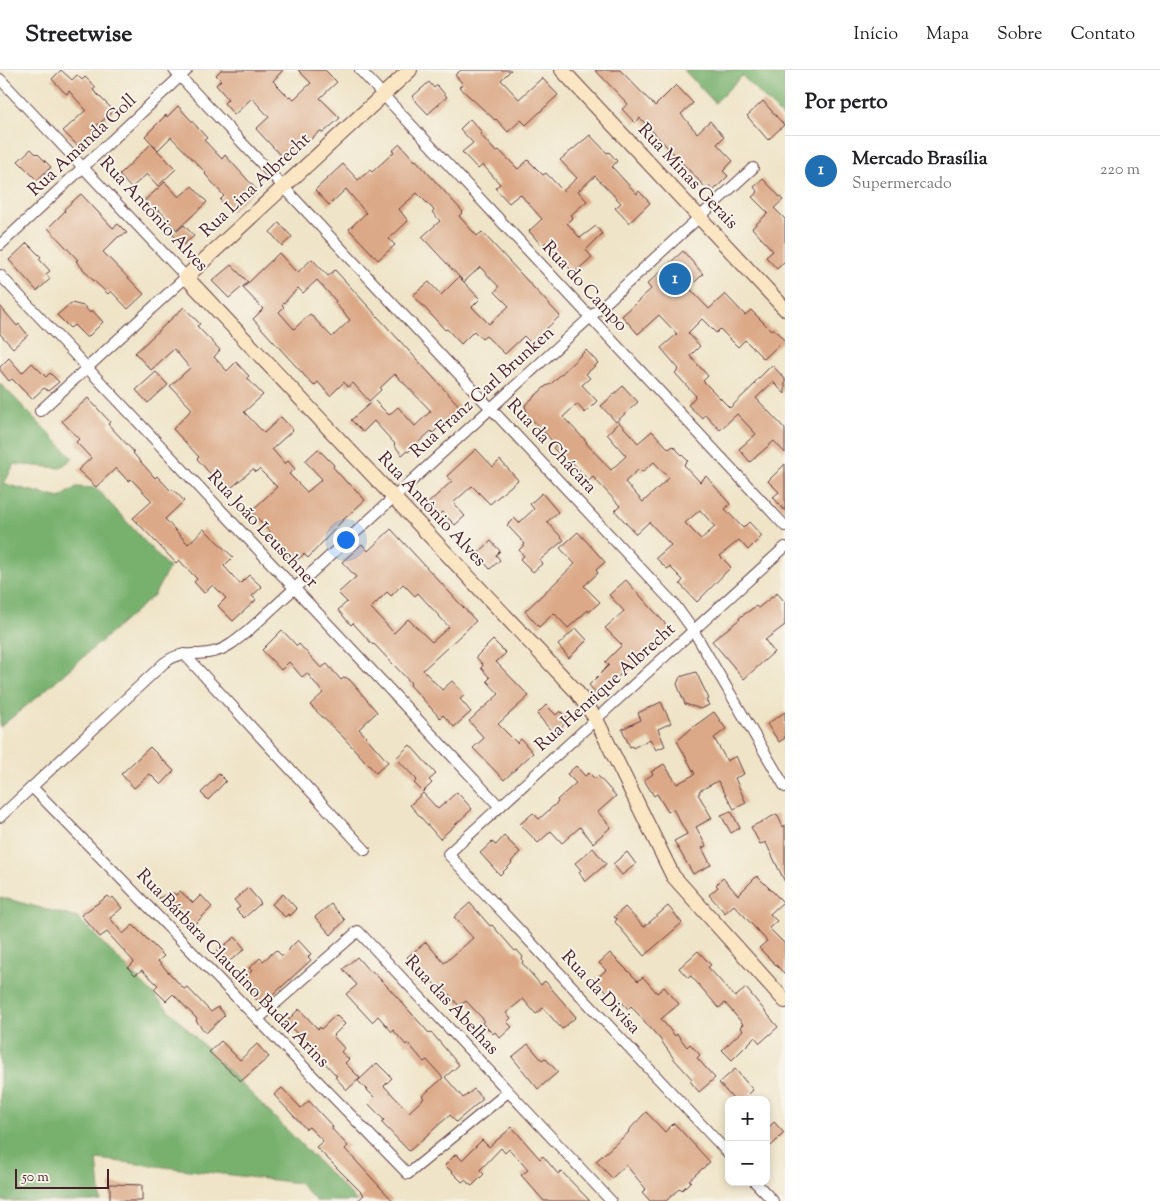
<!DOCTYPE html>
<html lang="pt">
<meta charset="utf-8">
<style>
:root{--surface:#fff;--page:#f6f6f6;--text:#202124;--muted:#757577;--line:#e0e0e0;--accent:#1f6fb2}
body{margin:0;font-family:"Sorts Mill Goudy",serif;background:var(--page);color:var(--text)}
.controls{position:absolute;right:15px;bottom:15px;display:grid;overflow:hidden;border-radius:10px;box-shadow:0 2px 8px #0003}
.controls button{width:45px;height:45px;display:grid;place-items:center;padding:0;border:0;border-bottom:1px solid var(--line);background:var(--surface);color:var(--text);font:25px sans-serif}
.scale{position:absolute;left:15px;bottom:12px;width:94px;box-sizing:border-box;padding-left:5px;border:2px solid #4a1f2b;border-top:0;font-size:14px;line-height:18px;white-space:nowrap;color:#4a1f2b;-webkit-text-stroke:4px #f7f3e8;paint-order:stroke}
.you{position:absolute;left:345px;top:469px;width:18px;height:18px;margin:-12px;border:4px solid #fff;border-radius:50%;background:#1a73e8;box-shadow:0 0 0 8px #1a73e833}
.badge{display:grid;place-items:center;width:32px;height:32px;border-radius:50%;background:var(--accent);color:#fff;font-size:16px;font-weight:700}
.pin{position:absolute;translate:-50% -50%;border:2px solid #fff;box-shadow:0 1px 5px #0006}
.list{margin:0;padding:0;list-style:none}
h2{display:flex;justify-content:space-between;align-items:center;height:65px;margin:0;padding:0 20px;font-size:21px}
h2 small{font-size:16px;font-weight:400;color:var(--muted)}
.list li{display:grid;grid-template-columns:32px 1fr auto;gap:15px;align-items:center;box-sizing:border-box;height:70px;padding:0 20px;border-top:1px solid var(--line)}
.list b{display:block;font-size:19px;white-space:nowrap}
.list p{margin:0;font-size:16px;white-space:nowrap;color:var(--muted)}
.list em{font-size:16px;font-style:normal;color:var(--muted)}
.map{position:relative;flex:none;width:785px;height:1131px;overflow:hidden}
header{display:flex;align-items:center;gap:30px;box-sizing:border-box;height:70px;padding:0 25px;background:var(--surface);border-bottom:1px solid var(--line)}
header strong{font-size:24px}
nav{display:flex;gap:28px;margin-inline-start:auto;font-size:18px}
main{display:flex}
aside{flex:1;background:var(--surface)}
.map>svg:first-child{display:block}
</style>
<header>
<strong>Streetwise</strong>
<nav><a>Início</a><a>Mapa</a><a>Sobre</a><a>Contato</a></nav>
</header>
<main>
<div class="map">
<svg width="785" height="1131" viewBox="0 0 785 1131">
<rect width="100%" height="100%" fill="#f7f3e8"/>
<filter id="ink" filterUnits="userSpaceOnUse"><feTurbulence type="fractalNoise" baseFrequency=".02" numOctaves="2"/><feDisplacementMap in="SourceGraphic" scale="10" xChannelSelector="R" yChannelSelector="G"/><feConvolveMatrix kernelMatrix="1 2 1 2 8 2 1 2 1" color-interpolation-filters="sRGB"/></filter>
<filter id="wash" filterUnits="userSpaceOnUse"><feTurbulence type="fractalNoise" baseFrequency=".0096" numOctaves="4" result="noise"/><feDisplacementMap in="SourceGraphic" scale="20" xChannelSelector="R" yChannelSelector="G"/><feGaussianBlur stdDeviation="1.12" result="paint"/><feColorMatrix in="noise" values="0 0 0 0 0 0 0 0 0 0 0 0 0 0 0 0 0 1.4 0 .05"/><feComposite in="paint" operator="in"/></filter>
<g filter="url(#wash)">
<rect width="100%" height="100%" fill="#efe4c8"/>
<g fill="#78b16e" stroke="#61684c">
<path d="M684 0H785V49L742 6 715 33Z"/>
<path d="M0 313 73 388 60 398 14 394 4 414 60 428 76 417 96 418 169 498 154 525 42 623 0 657Z"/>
<path d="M0 827 78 848 357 1131H316L299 1113 97 1089 101 1131H0Z"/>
</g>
<g id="blocks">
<g fill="#dba987" fill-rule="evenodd">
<path d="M61 0 72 10 77 5 82 10 85 7 96 17 93 20 114 41 93 59 96 63 79 77 63 61 86 40 69 21 67 24 64 22 52 9Z"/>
<path d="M221 0H283L273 11 289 27 290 26 294 29 311 13 298 0H325L337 12 320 28 340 48 323 63 320 61 286 91 256 59 269 47 252 28 234 45 224 33 228 29 216 15 221 10 216 5Z"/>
<path d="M461 0H511L501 10 519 29 542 8 558 25 526 55 521 50 508 62 496 49 495 50 459 17 463 14 455 5Z"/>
<path d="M595 0H620L655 36 676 15 693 33 681 44 697 63 710 51 724 67 717 74 733 91 723 101 728 106 713 121 708 115 705 117 640 48 635 53 622 39 628 34Z"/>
<path d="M429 12 434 18 437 15 447 27 428 44 412 27Z"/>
<path d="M763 31 784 55 768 70 747 46Z"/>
<path d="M178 36 207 68 204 70 222 89 225 85 256 119 231 142 220 130 224 126 205 104 206 103 171 67 158 80 145 66 166 45 167 47Z"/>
<path d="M470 49 482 62 480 64 496 82 499 80 518 99 528 90 543 105 546 103 563 121 577 108 560 90 590 65 607 83 609 82 617 91 612 97 637 124 639 121 650 133 629 153 615 138 621 133 595 106 578 121 587 131 571 145 573 147 567 153 580 168 596 156 602 164 586 180 592 187 574 203 546 172 542 176 529 161 542 149 520 124 509 133 495 118 500 114 483 95 478 99 462 82 473 73 460 59Z"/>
<path d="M151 74 176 99 158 116 147 104 131 118 119 105Z"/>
<path d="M400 74 415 91 416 90 463 142 459 146 477 166 482 162 560 246 531 273 524 266 505 284 486 266 482 269 474 261 461 274 447 259 445 260 413 225 429 212 441 225 459 207 480 229 472 237 489 254 509 236 495 222 499 217 480 197 464 212 422 167 440 151 432 142 434 140 417 123 399 139 408 151 389 169 395 175 378 190 349 159 366 143 346 119 329 135 315 120 343 94 358 110 370 100 372 102 394 82 392 81Z"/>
<path d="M31 79 36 84 37 83 51 97 37 110 18 91Z"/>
<path d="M763 109 783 130 774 138 785 149V191L777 199 766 187 773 181 752 158 768 143 752 127 758 122 754 117Z"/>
<path d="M165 112 179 127 192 116 207 132 177 160 159 140 155 144 143 132Z"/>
<path d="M81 124 113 158 118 154 127 163 118 167 103 182 144 224 128 239 111 221 108 224 91 208 76 191 78 190 48 158 65 141 64 139Z"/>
<path d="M279 153 292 167 282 176 270 162Z"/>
<path d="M184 155 194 166 183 175 173 165Z"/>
<path d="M27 173 41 187 39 189 50 201 46 204 50 209 37 221 9 190Z"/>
<path d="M683 181 703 204 689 218 709 239 725 224 745 245 751 240 771 260 773 258 784 270 764 289 745 270 738 277 720 259 716 263 702 249 688 263 700 276 690 286 708 306 703 311 730 338 755 314 754 313 772 295 785 309V324L773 312 756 328 785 359V383L774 371 750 392 739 379 756 364 737 344 720 360 705 344 702 348 688 335 696 326 675 303 679 299 661 278 677 264 659 245 638 264 622 246 651 219 647 214Z"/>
<path d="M279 183 297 203 312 189 328 206 335 200 463 340 440 361 438 358 433 363 431 361 408 382 407 381 402 385 394 375 395 374 374 351 363 362 351 350 374 330 389 345 398 337 415 356 431 341 395 304 380 318 381 320 369 331 353 313 348 317 344 312 330 326 318 312 314 316 253 249 263 239 243 218ZM317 210 336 231 335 233 350 250 332 267 310 244 294 259 279 242 284 237 282 235 298 218 303 223Z"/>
<path d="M231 195 248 212 229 228 212 211Z"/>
<path d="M71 233 84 236 90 243 92 240 103 252 87 268 74 255 70 258 57 245Z"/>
<path d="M0 236 17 256 19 254 28 265 13 278 0 264Z"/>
<path d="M184 237 200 254 197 256 220 280 214 287 227 301 236 292 249 306 247 308 263 325 244 342 264 363 281 347 293 360 272 379 285 394 288 391 295 399 289 404 307 422 322 409 305 391 318 379 334 395 333 397 348 414 349 413 365 430 344 449 308 488 304 484 294 493 281 480 284 477 251 441 277 417 259 399 256 402 253 399 230 419 229 418 226 421 197 389 199 387 173 359 192 339 170 316 190 298 174 279 151 300 135 283Z"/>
<path d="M586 280 598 293 586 304 590 308 582 315 597 331 585 343 577 334 563 347 587 372 586 373 611 400 626 386 607 364 619 352 638 373 652 361 669 379 673 376 688 391 684 395 700 412 706 406 730 434 725 439 743 458 749 452 762 466 748 480 739 470 720 486 731 497 697 532 680 514 683 510 670 497 667 499 656 488 671 475 649 452 636 464 615 441 620 436 593 407 589 411 571 391 568 393 553 378 556 375 527 344 525 335 546 316 551 314ZM654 392 669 408 643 432 625 412 639 399 642 402ZM700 440 715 457 701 469 685 453Z"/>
<path d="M9 288 22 303 32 293 46 307 50 303 59 312 48 321 44 318 32 329 12 309 9 311 0 300V297Z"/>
<path d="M156 302 168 315 148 333 136 320Z"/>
<path d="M623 316 638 332 616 352 601 336Z"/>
<path d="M88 328 110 352 108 354 134 382 133 383 155 408 157 406 171 421 173 419 184 431 165 449 188 474 204 459 233 487 224 496 240 514 249 505 262 517 252 526 256 530 233 551 218 536 226 528 213 515 204 523 194 512 197 509 179 490 176 493 133 448 152 431 131 409 128 411 116 398 96 417 78 400 91 388 76 372 79 369 62 351Z"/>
<path d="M476 379 493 397 500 390 518 410 490 434 472 416 453 433 465 446 455 455 442 442 436 447 425 436 452 411 447 406Z"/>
<path d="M785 394V441L773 427 779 422 768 411Z"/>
<path d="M542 423 558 442 547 452 564 470 540 490 543 493 533 502 520 489 524 486 519 480 525 474 507 455 514 448 519 453 534 439 530 434Z"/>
<path d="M391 459 476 551 423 600 442 620 452 611 465 625 460 629 471 642 454 657 443 645 440 648 410 615 411 613 374 574 373 575 353 553 351 555 338 540 347 532 338 523 356 507 342 492 362 474 368 481ZM403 514 415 526 418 523 449 557 432 572 408 549 394 563 371 538 387 522 391 526Z"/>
<path d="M578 462 605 492 596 500 598 503 584 516 600 532 589 542 588 540 568 558 554 543 539 557 525 541 575 494 560 478Z"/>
<path d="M491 471 500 481 496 485 500 490 490 499 477 484Z"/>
<path d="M626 510 671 560 663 566 662 565 605 619 603 617 596 623 589 615 609 595 605 592 622 575 605 558 624 541 609 525Z"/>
<path d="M777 523 785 532V555L765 570 774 582 744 609 712 571 740 549 739 548 756 536 758 538Z"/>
<path d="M576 558 587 570 569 588 558 575Z"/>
<path d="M282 560 297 576 299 574 321 598 327 594 341 610 345 607 350 610 377 642 359 659 388 692 376 703 344 668 310 635 323 623 307 603 302 607 289 592 281 600 262 580Z"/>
<path d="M493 570 506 583 496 592 529 626 498 654 517 673 521 669 533 683 504 710 473 678 484 668 469 651 499 624 487 611 490 608 481 598 483 595 476 587Z"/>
<path d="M696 602 709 629 706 630 709 635 701 639 685 634 677 614 680 607Z"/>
<path d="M661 632 671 653 658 659 665 676 656 680 650 669 633 678 632 676 630 677 622 659 641 650 638 643Z"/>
<path d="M546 635 556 645 560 641 569 650 554 664 537 644Z"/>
<path d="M714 642 726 659 714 668 727 691 736 686 744 704 735 708 746 733 734 739 718 711 699 721 700 723 698 724 712 748 696 757 706 776 702 778 711 795 693 804 674 771 687 764 673 739 668 742 657 724 654 726 644 710 653 704 651 702 664 694 677 714 695 704 677 671 693 657Z"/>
<path d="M785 642V668L779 672 767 654Z"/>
<path d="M410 675 436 704 429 710 432 713 423 722 414 713 417 710 396 688Z"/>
<path d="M150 677 174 701 161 715 150 704 134 718 121 704Z"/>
<path d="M576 696 585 706 589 703 595 709 598 706 616 726 598 742 611 757 593 773 580 757 562 773 551 761 538 773 520 754 533 743 539 749 558 732 557 730 576 713 567 704Z"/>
<path d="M219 704 226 711 208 730 201 723Z"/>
<path d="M457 722 472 739 440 769 410 735 423 723 438 739Z"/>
<path d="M731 741 740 758 731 763 721 745Z"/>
<path d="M777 744 783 757 785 755V812L766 773 767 772 760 774 751 757Z"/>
<path d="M504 766 520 782 511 792 512 793 500 805 480 783 492 772 496 775Z"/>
<path d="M593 778 606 794 585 812 579 802 581 800 575 793Z"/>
<path d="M627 782 636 794 622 805 613 794Z"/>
<path d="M757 806 783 832 770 844 777 851 769 858 785 874V904L759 878 767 871 734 835 725 843 709 825 718 817 716 815 723 808 738 825Z"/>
<path d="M248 818 261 833 244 848 236 840 240 837 234 830Z"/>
<path d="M180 821 193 833 201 825 212 837 194 855 180 840 175 845 158 828 173 823 176 825Z"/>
<path d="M283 824 297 839 290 846 288 844 285 847 272 834Z"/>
<path d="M108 826 111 829 113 827 122 838 110 848 123 864 133 855 164 886 158 891 184 919 187 917 211 942 218 937 225 945 206 963 196 951 197 949 173 924 166 931 154 919 158 915 142 900 135 905 128 898 134 892 107 862 100 867 81 845Z"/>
<path d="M470 833 490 856 492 855 515 881 517 880 523 887 522 889 523 891 522 893 541 915 545 911 576 947 562 959 543 938 536 944 523 929 506 943 511 948 507 952 512 957 500 968 495 962 493 964 482 953 484 950 466 931 459 936 442 916 439 919 427 906 425 908 407 887 426 872 444 893 447 891 473 868 454 847Z"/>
<path d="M331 834 345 850 331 865 315 847Z"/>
<path d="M668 836 682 853 644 886 615 852 617 849 614 847 625 837 644 857Z"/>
<path d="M235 867 245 879 227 893 217 881Z"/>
<path d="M298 870 311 884 308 887 311 890 262 935 250 923 252 921 242 910 252 901 249 898 260 888 263 891 276 880 282 886Z"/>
<path d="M698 881 711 895 708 897 735 927 746 918 778 957 760 973 755 967 732 990 722 980 743 960 740 957 743 954 725 933 719 938 691 906 688 908 679 898Z"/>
<path d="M610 883 638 911 643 907 657 923 664 917 679 934 661 949 675 966 677 964 687 977 690 974 700 985 697 988 715 1008 699 1022 690 1011 692 1009 674 989 660 969 631 936 628 939 611 919 607 922 596 909 606 900 599 893Z"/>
<path d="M357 887 370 902 372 901 387 916 429 963 431 962 459 995 445 1007 463 1028 474 1019 483 1029 456 1052 450 1045 409 1081 381 1052 384 1050 368 1033 374 1027 358 1011 377 993 392 1008 384 1016 409 1042 424 1028 422 1026 443 1008 427 990 424 992 408 973 406 975 393 960 392 962 378 946 372 952 346 924 357 915 343 899Z"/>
<path d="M299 939 318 959 320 957 321 959 336 945 345 954 333 966 344 978 341 982 349 989 345 993 360 1008 347 1020 335 1007 337 1006 286 952Z"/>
<path d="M221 971 240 990 257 974 269 987 241 1011 209 982Z"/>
<path d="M528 974 542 990 545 988 558 1002 538 1019 512 987Z"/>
<path d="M735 999 753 1020 743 1030H734L719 1013Z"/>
<path d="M282 1018 301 1038 309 1031 333 1057 332 1059 348 1076 345 1079 393 1131H357L364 1125 316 1077 323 1071 309 1057 306 1059 274 1025Z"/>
<path d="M646 1042 665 1062 674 1053 710 1092 689 1110 691 1111 682 1120 680 1118 666 1131H650L642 1122 646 1119 626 1095 612 1108 596 1091 629 1062 628 1061Z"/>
<path d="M774 1052 784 1063 771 1076 766 1071V1060Z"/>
<path d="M512 1057 540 1089 543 1086 558 1104 561 1101 590 1131H544L521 1105 528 1100 509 1079 505 1083 501 1078 480 1100 484 1104 472 1116 465 1110 462 1112 445 1095 456 1084 462 1090 482 1070 489 1077Z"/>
<path d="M110 1114 142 1115V1131H110Z"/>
</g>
</g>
</g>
<g filter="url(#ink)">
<use href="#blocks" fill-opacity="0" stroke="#633d43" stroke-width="1"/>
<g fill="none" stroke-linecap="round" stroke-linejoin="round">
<g stroke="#633d43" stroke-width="12">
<g id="street">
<path d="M174 0 675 535 693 560 785 717"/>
<path d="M360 0 785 456"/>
<path d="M0 9 186 207 40 341"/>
<path d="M0 175 187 0"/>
<path d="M0 205 500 737"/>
<path d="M184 584 365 780"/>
<path d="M32 717 408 1104 508 1022"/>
<path d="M0 747 164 593C183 579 192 587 213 582 227 579 238 569 249 560L753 98"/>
<path d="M258 949 358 861 611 1131"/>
<path d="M729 1084 448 784 785 477"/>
<path d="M755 1112 773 1131"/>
</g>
</g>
<g stroke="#633d43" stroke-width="16">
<g id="secondary">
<path d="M410 0 186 207 576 621 596 649 673 806 785 931"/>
<path d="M562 0 785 239"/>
</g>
</g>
<use href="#street" stroke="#fff" stroke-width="10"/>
<use href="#secondary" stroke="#fbe6c4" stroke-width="14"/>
</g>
</g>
<g text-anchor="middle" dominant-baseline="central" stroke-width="4" stroke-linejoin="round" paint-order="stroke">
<g font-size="18" fill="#4a1f2b" stroke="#f7f3e8">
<text transform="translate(83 76) rotate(-43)">Rua Amanda Goll</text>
<text transform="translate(687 107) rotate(47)">Rua Minas Gerais</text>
<text transform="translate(256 116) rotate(-43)">Rua Lina Albrecht</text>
<text transform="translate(153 145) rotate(47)">Rua Antônio Alves</text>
<text transform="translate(584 217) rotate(47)">Rua do Campo</text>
<text transform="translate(483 323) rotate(-42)">Rua Franz Carl Brunken</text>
<text transform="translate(551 377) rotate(47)">Rua da Chácara</text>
<text transform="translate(431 440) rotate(47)">Rua Antônio Alves</text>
<text transform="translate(262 460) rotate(47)">Rua João Leuschner</text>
<text transform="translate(606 618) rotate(-42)">Rua Henrique Albrecht</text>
<text transform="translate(232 899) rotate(46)">Rua Bárbara Claudino Budal Arins</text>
<text transform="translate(600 923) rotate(47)">Rua da Divisa</text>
<text transform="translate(451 936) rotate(47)">Rua das Abelhas</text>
</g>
</g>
</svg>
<div class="controls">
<button>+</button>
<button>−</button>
</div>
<div class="scale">50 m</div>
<div class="you"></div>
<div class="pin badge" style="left:675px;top:209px">1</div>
</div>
<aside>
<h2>Por perto<small></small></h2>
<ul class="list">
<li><span class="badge">1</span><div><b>Mercado Brasília</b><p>Supermercado</p></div><em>220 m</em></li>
</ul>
</aside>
</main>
